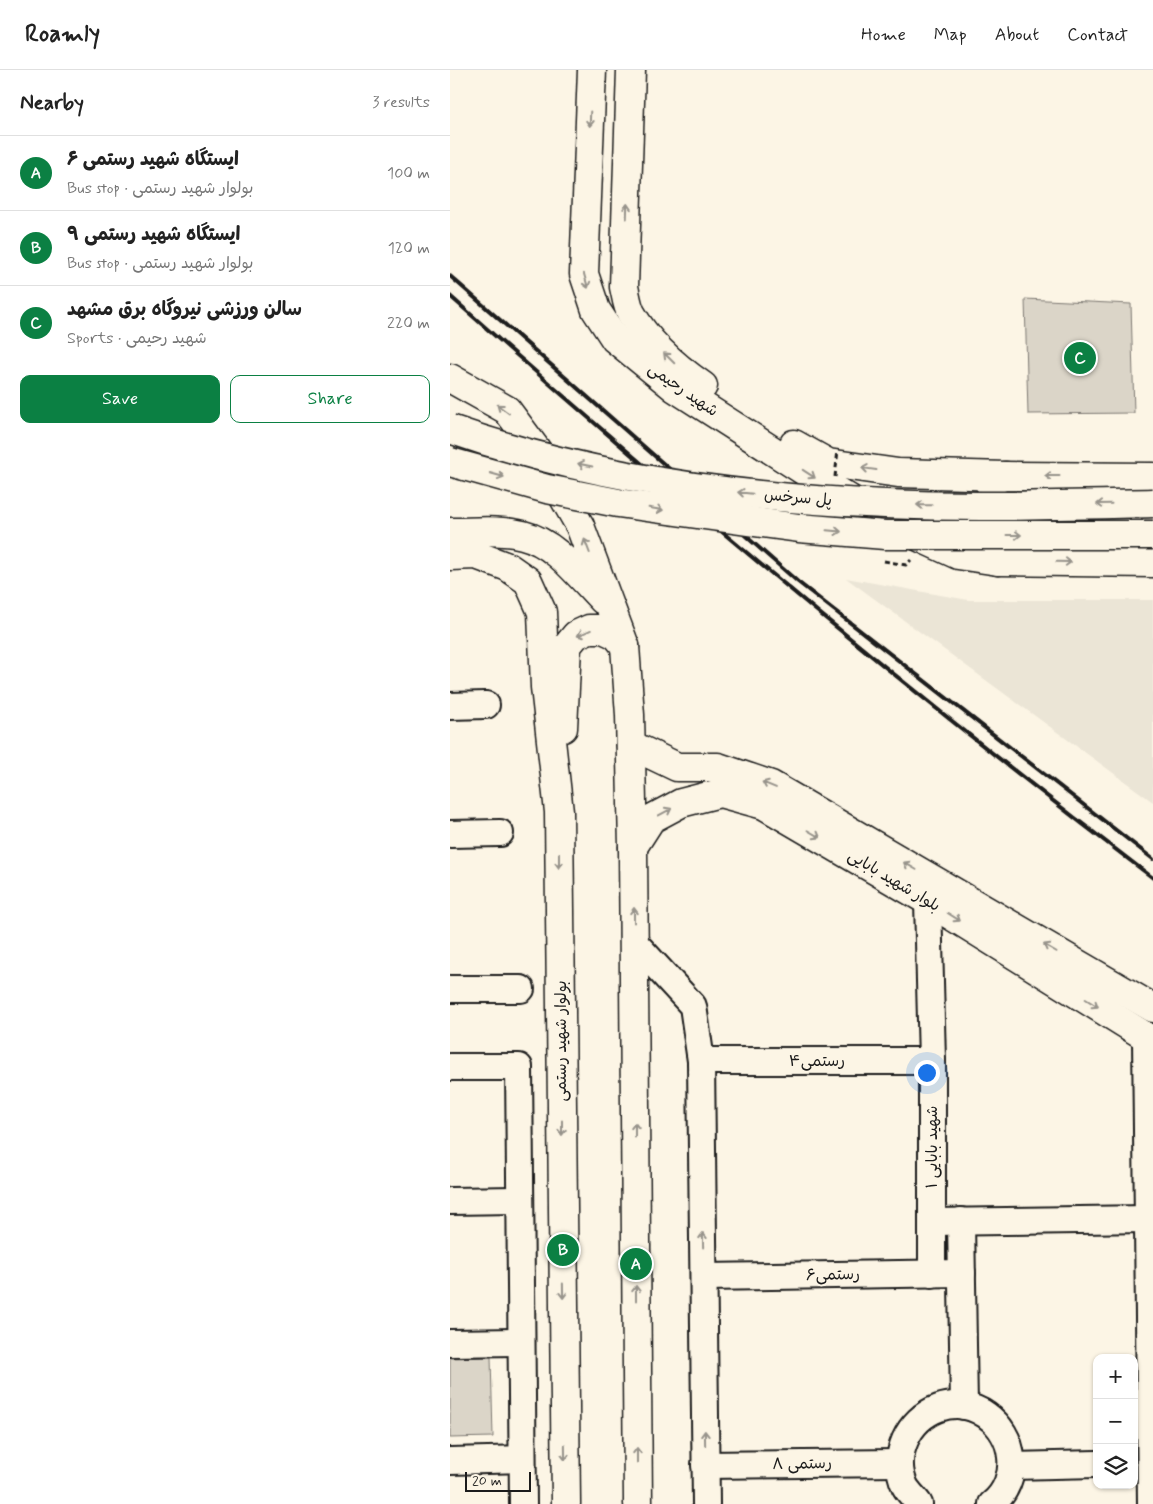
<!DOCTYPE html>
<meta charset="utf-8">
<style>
:root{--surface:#fff;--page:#f6f6f6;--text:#222;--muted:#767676;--line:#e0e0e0;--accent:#0b8043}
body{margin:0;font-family:Mynerve,"Playpen Sans Arabic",sans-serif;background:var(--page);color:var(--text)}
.controls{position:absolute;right:15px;bottom:15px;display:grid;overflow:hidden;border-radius:10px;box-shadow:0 1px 4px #0004}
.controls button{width:45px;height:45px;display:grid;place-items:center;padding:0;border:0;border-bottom:1px solid var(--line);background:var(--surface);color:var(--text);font:25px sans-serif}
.scale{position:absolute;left:15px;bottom:12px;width:66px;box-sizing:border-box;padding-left:5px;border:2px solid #1c1c1c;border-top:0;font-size:14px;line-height:18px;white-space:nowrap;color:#1c1c1c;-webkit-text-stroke:4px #fcf5e5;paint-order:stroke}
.you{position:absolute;left:476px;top:1002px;width:18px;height:18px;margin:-12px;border:4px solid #fff;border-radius:50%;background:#1a73e8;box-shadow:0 0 0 8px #1a73e833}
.badge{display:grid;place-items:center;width:32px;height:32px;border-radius:50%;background:var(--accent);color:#fff;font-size:16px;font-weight:700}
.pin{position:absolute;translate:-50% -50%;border:2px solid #fff;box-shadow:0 1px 5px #0006}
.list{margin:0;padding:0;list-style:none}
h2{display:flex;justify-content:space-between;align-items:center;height:65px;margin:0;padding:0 20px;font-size:21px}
h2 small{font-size:16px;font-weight:400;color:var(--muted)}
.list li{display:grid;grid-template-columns:32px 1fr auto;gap:15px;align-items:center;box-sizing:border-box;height:75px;padding:0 20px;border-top:1px solid var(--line)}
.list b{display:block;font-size:19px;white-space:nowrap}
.list p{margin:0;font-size:16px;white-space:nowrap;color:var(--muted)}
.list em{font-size:16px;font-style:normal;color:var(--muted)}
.actions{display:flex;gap:10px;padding:15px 20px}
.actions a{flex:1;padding:11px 0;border:1px solid var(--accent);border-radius:10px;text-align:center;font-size:18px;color:var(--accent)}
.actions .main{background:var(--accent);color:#fff}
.icon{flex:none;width:28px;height:28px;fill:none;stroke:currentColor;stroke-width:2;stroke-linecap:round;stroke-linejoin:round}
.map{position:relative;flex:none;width:703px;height:1434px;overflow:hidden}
header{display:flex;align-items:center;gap:30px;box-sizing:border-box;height:70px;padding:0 25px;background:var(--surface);border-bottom:1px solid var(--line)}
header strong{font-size:24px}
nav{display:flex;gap:28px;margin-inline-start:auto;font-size:18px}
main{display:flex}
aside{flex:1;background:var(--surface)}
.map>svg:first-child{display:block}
</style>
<header>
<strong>Roamly</strong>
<nav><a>Home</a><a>Map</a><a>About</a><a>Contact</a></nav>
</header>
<main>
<aside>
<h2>Nearby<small>3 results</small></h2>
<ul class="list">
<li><span class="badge">A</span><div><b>ایستگاه شهید رستمی ۶</b><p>Bus stop · بولوار شهید رستمی</p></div><em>100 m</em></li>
<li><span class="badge">B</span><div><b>ایستگاه شهید رستمی ۹</b><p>Bus stop · بولوار شهید رستمی</p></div><em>120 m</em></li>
<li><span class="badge">C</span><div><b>سالن ورزشی نیروگاه برق مشهد</b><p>Sports · شهید رحیمی</p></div><em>220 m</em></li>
</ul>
<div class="actions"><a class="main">Save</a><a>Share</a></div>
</aside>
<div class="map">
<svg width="703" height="1434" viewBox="0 0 703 1434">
<rect width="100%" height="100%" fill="#fcf5e5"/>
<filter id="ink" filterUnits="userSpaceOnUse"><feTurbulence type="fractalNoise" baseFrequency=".02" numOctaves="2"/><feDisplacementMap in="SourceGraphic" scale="10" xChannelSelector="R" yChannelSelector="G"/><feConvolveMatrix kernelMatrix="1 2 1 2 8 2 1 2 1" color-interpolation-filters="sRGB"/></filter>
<g filter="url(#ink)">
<path fill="#ebe5d6" d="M396 508 518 530H703V732Z"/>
<g fill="#dbd5c8" stroke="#7c7872">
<path d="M575 229 681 234 684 343 578 344Z"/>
<path d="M41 1287 43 1367 0 1368V1288Z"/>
</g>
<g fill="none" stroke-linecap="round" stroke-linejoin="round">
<g stroke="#1c1c1c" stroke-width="30">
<g id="street">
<path d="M0 636 36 635"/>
<path d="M0 764 50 763"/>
<path d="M478 831 482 991V1204"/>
<path d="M184 872 243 936 251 991 256 1434"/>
<path d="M0 919H71"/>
<path d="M696 967 701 1434"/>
<path d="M251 991H482"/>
<path d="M0 997H69L73 1434"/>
<path d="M0 1131 70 1130"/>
<path d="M511 1151 514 1336"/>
<path d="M482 1152 698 1149"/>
<path d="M254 1207 512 1203"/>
<path d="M0 1273 71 1272"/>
<path d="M0 1391 72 1389"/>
<path d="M255 1395 449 1393"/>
<path d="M562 1396 647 1394"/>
<path d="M469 1434C465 1428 458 1422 455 1416 441 1386 458 1349 489 1338 523 1326 558 1353 561 1387 563 1404 556 1423 542 1434"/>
</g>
</g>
<g stroke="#1c1c1c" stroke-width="31">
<g id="secondary">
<path d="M142 0 134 204 146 240 165 269 225 318 373 413 449 458 508 485 548 491"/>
<path d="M181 0 174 217C176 225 177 235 181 243 197 272 227 298 253 316"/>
<path d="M0 308 57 340 86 379 130 456 175 576 180 645 183 777 188 1434"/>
<path d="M344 374 378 393 448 403 555 406"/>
<path d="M538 411 555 406 703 407"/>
<path d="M0 462C24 462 50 459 73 465 106 473 130 507 153 530"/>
<path d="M532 481 548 491 703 493"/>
<path d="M0 486 26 485 58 497 78 511 92 542 95 617 109 742 116 1434"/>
<path d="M113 658 117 576 126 565 139 559H153L166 565 175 576"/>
<path d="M181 675 227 697H268L321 715 703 938"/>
<path d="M183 777 201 749 231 733 270 723 314 735 478 831 703 971"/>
</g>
</g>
<path stroke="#1c1c1c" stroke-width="3" stroke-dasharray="5 4" stroke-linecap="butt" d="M434 491 456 495 461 490"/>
<use href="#street" stroke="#fcf5e5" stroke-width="26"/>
<use href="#secondary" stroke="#fcf5e5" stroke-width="28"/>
<g stroke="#1c1c1c" stroke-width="4">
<path d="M0 206 348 512 703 789"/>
<path d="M0 226C227 428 461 624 703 808"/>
</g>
<g stroke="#1c1c1c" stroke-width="31" stroke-linecap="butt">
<g id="secondary-bridge">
<path d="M0 359C137 407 290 428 435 434 524 438 614 435 703 433"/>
<path d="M0 392 97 419 168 433 349 458 435 465H703"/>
</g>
</g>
<path stroke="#1c1c1c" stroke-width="3" stroke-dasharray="5 4" stroke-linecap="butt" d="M385 407 388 380"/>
<use href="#secondary-bridge" stroke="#fcf5e5" stroke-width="28"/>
</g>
<defs><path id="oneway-shaft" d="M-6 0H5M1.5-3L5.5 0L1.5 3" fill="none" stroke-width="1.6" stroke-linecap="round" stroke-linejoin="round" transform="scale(1.25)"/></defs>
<g stroke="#97938b">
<use href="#oneway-shaft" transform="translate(140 49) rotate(92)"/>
<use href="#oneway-shaft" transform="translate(177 141) rotate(-88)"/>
<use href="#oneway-shaft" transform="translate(136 211) rotate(74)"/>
<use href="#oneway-shaft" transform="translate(219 288) rotate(-135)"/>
<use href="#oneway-shaft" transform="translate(53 339) rotate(-143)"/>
<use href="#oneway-shaft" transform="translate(135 395) rotate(-168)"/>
<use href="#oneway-shaft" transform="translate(419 399) rotate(-172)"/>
<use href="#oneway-shaft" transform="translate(359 404) rotate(33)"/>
<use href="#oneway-shaft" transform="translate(47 405) rotate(16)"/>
<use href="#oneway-shaft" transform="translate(602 406) rotate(-180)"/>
<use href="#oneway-shaft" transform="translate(295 423) rotate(-174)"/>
<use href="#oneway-shaft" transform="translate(654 434) rotate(179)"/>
<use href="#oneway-shaft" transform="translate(474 435) rotate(-179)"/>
<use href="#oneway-shaft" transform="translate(206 439) rotate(9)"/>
<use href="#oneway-shaft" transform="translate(384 461) rotate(5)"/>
<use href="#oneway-shaft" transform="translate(564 465)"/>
<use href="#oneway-shaft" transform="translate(137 476) rotate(-111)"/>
<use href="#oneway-shaft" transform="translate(614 492) rotate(1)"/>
<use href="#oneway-shaft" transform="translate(134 563) rotate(156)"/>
<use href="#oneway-shaft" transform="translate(319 715) rotate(-157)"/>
<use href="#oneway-shaft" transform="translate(215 742) rotate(-28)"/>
<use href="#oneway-shaft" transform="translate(364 764) rotate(30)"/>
<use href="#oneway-shaft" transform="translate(109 791) rotate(90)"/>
<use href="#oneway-shaft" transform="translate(460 796) rotate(-150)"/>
<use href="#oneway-shaft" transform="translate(184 845) rotate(-90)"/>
<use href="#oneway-shaft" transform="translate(504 847) rotate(32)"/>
<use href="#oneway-shaft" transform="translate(600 878) rotate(-150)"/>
<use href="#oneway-shaft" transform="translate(642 933) rotate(32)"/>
<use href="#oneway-shaft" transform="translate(112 1058) rotate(90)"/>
<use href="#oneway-shaft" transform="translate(185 1060) rotate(-90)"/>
<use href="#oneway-shaft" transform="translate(253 1170) rotate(-91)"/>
<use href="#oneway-shaft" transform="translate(113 1221) rotate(89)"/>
<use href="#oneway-shaft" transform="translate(186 1223) rotate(-90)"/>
<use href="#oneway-shaft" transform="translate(255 1368) rotate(-91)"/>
<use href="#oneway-shaft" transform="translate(115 1383) rotate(89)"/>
<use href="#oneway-shaft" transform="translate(187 1385) rotate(-90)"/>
</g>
</g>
<g text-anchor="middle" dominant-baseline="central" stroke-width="4" stroke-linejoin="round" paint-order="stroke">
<g font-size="16" fill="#1c1c1c" stroke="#fcf5e5">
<text transform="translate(233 320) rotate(35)">شهید رحیمی</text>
<text transform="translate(348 428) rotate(5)">پل سرخس</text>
<text transform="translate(444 811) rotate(31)">بلوار شهید بابایی</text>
<text transform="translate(111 971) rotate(-90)">بولوار شهید رستمی</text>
<text x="367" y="991">رستمی۴</text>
<text transform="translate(482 1077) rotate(-90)">شهید بابایی ۱</text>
<text transform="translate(383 1205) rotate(-1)">رستمی۶</text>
<text transform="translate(352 1394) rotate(-1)">رستمی ۸</text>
</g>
</g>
</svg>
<div class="controls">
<button>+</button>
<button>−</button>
<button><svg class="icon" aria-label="layers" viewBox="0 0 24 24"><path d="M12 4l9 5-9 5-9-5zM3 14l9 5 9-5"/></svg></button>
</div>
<div class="scale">20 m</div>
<div class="you"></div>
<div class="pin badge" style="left:186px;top:1194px">A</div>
<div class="pin badge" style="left:113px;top:1180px">B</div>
<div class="pin badge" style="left:630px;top:288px">C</div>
</div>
</main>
